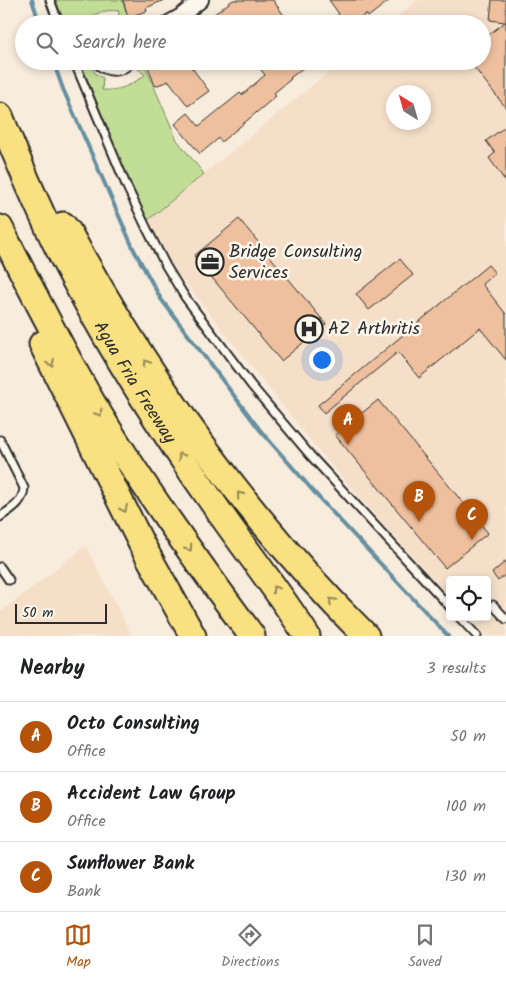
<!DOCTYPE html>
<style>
:root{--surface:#fff;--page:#f6f6f6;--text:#202124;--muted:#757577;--line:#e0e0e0;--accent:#b45309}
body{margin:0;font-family:Kalam,sans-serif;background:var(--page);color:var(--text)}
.controls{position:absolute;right:15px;bottom:15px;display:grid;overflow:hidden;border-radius:5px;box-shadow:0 2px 8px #0003}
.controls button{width:45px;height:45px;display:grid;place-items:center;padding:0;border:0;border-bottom:1px solid var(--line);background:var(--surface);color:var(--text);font:25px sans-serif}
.compass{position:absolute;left:386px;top:85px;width:45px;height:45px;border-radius:50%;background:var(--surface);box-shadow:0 2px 8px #0003;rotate:323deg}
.scale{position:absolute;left:15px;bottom:12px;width:92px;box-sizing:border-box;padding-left:5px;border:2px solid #2b2b2b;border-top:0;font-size:14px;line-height:18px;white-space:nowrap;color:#2b2b2b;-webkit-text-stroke:4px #fbf7ec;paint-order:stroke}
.you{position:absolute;left:321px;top:359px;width:18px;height:18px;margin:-12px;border:4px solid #fff;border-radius:50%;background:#1a73e8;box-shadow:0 0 0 8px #1a73e833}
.badge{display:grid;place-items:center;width:32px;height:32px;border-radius:50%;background:var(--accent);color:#fff;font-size:16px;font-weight:700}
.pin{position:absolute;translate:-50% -41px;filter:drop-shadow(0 1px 2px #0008)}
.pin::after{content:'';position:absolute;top:26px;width:18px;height:15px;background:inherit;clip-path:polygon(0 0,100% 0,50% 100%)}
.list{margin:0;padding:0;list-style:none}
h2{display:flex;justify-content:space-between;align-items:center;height:65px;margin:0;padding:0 20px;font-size:21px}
h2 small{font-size:16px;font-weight:400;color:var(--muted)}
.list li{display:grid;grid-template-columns:32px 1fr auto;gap:15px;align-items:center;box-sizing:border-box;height:70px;padding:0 20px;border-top:1px solid var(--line)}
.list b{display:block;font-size:19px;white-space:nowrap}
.list p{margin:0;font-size:16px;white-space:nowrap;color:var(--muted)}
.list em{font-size:16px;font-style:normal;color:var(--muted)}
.icon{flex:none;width:28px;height:28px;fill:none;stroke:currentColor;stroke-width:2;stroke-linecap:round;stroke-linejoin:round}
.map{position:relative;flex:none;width:506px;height:636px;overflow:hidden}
.search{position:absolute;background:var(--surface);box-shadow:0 2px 8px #0003;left:15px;right:15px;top:15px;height:55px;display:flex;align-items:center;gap:12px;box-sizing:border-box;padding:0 18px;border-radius:28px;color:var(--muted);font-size:19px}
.sheet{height:275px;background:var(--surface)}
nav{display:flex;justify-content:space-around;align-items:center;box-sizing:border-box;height:70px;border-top:1px solid var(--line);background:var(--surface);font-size:14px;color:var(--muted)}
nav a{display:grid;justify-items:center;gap:2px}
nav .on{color:var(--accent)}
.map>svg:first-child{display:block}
</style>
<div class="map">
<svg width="506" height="636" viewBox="0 0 506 636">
<rect width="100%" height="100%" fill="#f8ecdc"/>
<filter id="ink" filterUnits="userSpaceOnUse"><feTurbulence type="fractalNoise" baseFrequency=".02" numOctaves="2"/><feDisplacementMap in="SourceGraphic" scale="10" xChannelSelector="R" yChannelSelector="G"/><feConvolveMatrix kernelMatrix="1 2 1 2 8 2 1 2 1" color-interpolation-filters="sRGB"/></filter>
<g filter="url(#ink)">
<g fill="#f5dfc9" fill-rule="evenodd">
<path d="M417 0H506V636H486L468 617H487V580H450V597L389 531 318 450 254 370 173 267 148 220 342 61H482V24H388ZM394 92H424V122H394Z"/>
<path d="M86 546 132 636H0V612Z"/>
</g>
<g fill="#c2de96" stroke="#768460">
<path d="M56 0H122L131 24 118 21 119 11C105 9 93 13 84 24H65Z"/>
<path d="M80 61H87L96 74 103 78 102 90C120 91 130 86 145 75L137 68 140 61H143L177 140 204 174 148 220 123 167Z"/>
</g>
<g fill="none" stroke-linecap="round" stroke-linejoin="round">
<g stroke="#6690a1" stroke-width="4">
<path d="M32 0 40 24"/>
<path d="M53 61 63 89 134 250 161 299 260 430 321 500 448 636"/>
</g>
</g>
<g fill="#eec09e" stroke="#2b2b2b">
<path d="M123 0H164L146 8 147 11 128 17Z"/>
<path d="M233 0H273L290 24H260L253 14 240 24H201Z"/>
<path d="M329 0H390L368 17 366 14 353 24H326L339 14Z"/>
<path d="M492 0H506V108L469 61H482V40L505 22 490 20Z"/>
<path d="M146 61H187L209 91 188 106 169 81 155 86Z"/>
<path d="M254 61H312L290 78 291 79 274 93 276 96 237 129 221 142 219 138 200 154 175 124 188 113 199 126 240 93 242 95 265 75Z"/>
<path d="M506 126V182L489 158 495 153 486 141Z"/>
<path d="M239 219 326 324 281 361 194 256Z"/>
<path d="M400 259 413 275 369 310 356 294Z"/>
<path d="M488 265 495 273 482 284 506 314V360L480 328 419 378 398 352 324 413 318 405Z"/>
<path d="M378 400 488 533 445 568 335 435Z"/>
<path d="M506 561V574L498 581 492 573Z"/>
</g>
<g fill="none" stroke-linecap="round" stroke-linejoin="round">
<g stroke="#2b2b2b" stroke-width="11">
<g id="service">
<path d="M50 0 59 24"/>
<path d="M74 61 127 187 147 229 166 266 185 297 251 385 310 455 450 607"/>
<path d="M0 440 24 488C23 503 11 509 0 517"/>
<path d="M0 567 9 580"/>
<path d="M493 605 506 619"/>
<path d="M459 617 477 636"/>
</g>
</g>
<g stroke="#2b2b2b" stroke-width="18">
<g id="minor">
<path d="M167 24 181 16 201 0"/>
<path d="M99 61C108 70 119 70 128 61"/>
</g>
</g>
<g stroke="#2b2b2b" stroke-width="29">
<g id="motorway">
<path id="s1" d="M0 116C22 171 46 228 75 281 116 358 163 432 213 503 244 548 278 590 307 636"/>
<path d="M63 225 68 231C149 380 246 517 366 636"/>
<path d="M0 228C30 287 59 345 92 402 140 483 196 560 252 636"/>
<path d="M42 344 142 545 193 636"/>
</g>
</g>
<use href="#service" stroke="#fbf7ec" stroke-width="7"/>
<use href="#minor" stroke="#fbf7ec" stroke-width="14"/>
<use href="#motorway" stroke="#f9e181" stroke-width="25"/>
</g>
<defs><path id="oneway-chevron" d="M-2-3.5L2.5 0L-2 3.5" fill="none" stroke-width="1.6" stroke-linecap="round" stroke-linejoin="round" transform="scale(1.25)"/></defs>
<g stroke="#928656">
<use href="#oneway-chevron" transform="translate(51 363) rotate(64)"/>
<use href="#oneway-chevron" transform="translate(146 363) rotate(-123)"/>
<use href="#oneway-chevron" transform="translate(99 413) rotate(58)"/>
<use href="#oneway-chevron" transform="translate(181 456) rotate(-123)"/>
<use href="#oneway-chevron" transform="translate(240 495) rotate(-128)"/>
<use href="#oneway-chevron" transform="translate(124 509) rotate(64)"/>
<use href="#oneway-chevron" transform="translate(189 548) rotate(55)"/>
<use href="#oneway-chevron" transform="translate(275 589) rotate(-125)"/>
<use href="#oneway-chevron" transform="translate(332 601) rotate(-134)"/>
</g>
</g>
<defs>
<g id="office-ring" transform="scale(1.4375)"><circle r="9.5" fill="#fbf7ec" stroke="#2b2b2b" stroke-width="1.5"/><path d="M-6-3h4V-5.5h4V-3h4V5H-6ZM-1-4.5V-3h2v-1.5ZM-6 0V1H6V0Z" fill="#2b2b2b"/></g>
<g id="hospital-ring" transform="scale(1.4375)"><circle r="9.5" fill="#fbf7ec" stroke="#2b2b2b" stroke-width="1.5"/><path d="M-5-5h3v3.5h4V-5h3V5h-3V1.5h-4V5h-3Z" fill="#2b2b2b"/></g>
</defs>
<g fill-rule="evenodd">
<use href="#office-ring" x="210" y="262"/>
<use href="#hospital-ring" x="309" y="329"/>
</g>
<g text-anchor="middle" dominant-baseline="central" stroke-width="5" stroke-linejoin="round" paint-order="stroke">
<g font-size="18" fill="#2b2b2b" stroke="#fbf7ec" text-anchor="start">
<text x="229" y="252">Bridge Consulting<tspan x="229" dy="21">Services</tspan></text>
<text x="328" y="329">AZ Arthritis</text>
</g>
<g font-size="18" fill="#2b2b2b" stroke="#fbf7ec">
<text stroke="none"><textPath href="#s1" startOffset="299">Agua Fria Freeway</textPath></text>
</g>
</g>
</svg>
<div class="controls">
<button><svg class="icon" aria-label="locate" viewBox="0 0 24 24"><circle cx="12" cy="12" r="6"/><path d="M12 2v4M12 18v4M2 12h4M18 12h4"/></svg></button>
</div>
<svg class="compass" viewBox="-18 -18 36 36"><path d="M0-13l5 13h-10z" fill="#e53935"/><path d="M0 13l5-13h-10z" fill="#757577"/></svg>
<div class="scale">50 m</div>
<div class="you"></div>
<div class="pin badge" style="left:348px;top:445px">A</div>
<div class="pin badge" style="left:419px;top:522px">B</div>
<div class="pin badge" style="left:472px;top:540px">C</div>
<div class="search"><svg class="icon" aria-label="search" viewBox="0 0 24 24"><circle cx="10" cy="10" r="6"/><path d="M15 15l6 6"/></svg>Search here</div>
</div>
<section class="sheet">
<h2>Nearby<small>3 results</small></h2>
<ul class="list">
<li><span class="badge">A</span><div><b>Octo Consulting</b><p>Office</p></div><em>50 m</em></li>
<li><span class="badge">B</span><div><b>Accident Law Group</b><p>Office</p></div><em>100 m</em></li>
<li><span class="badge">C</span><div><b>Sunflower Bank</b><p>Bank</p></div><em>130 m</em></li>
</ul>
</section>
<nav>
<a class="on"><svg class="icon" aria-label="map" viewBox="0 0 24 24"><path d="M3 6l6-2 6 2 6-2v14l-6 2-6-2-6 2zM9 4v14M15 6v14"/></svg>Map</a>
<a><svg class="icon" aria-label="directions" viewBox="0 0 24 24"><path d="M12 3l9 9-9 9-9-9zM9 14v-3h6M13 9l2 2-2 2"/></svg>Directions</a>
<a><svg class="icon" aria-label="saved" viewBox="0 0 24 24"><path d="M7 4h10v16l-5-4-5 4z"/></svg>Saved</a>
</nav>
